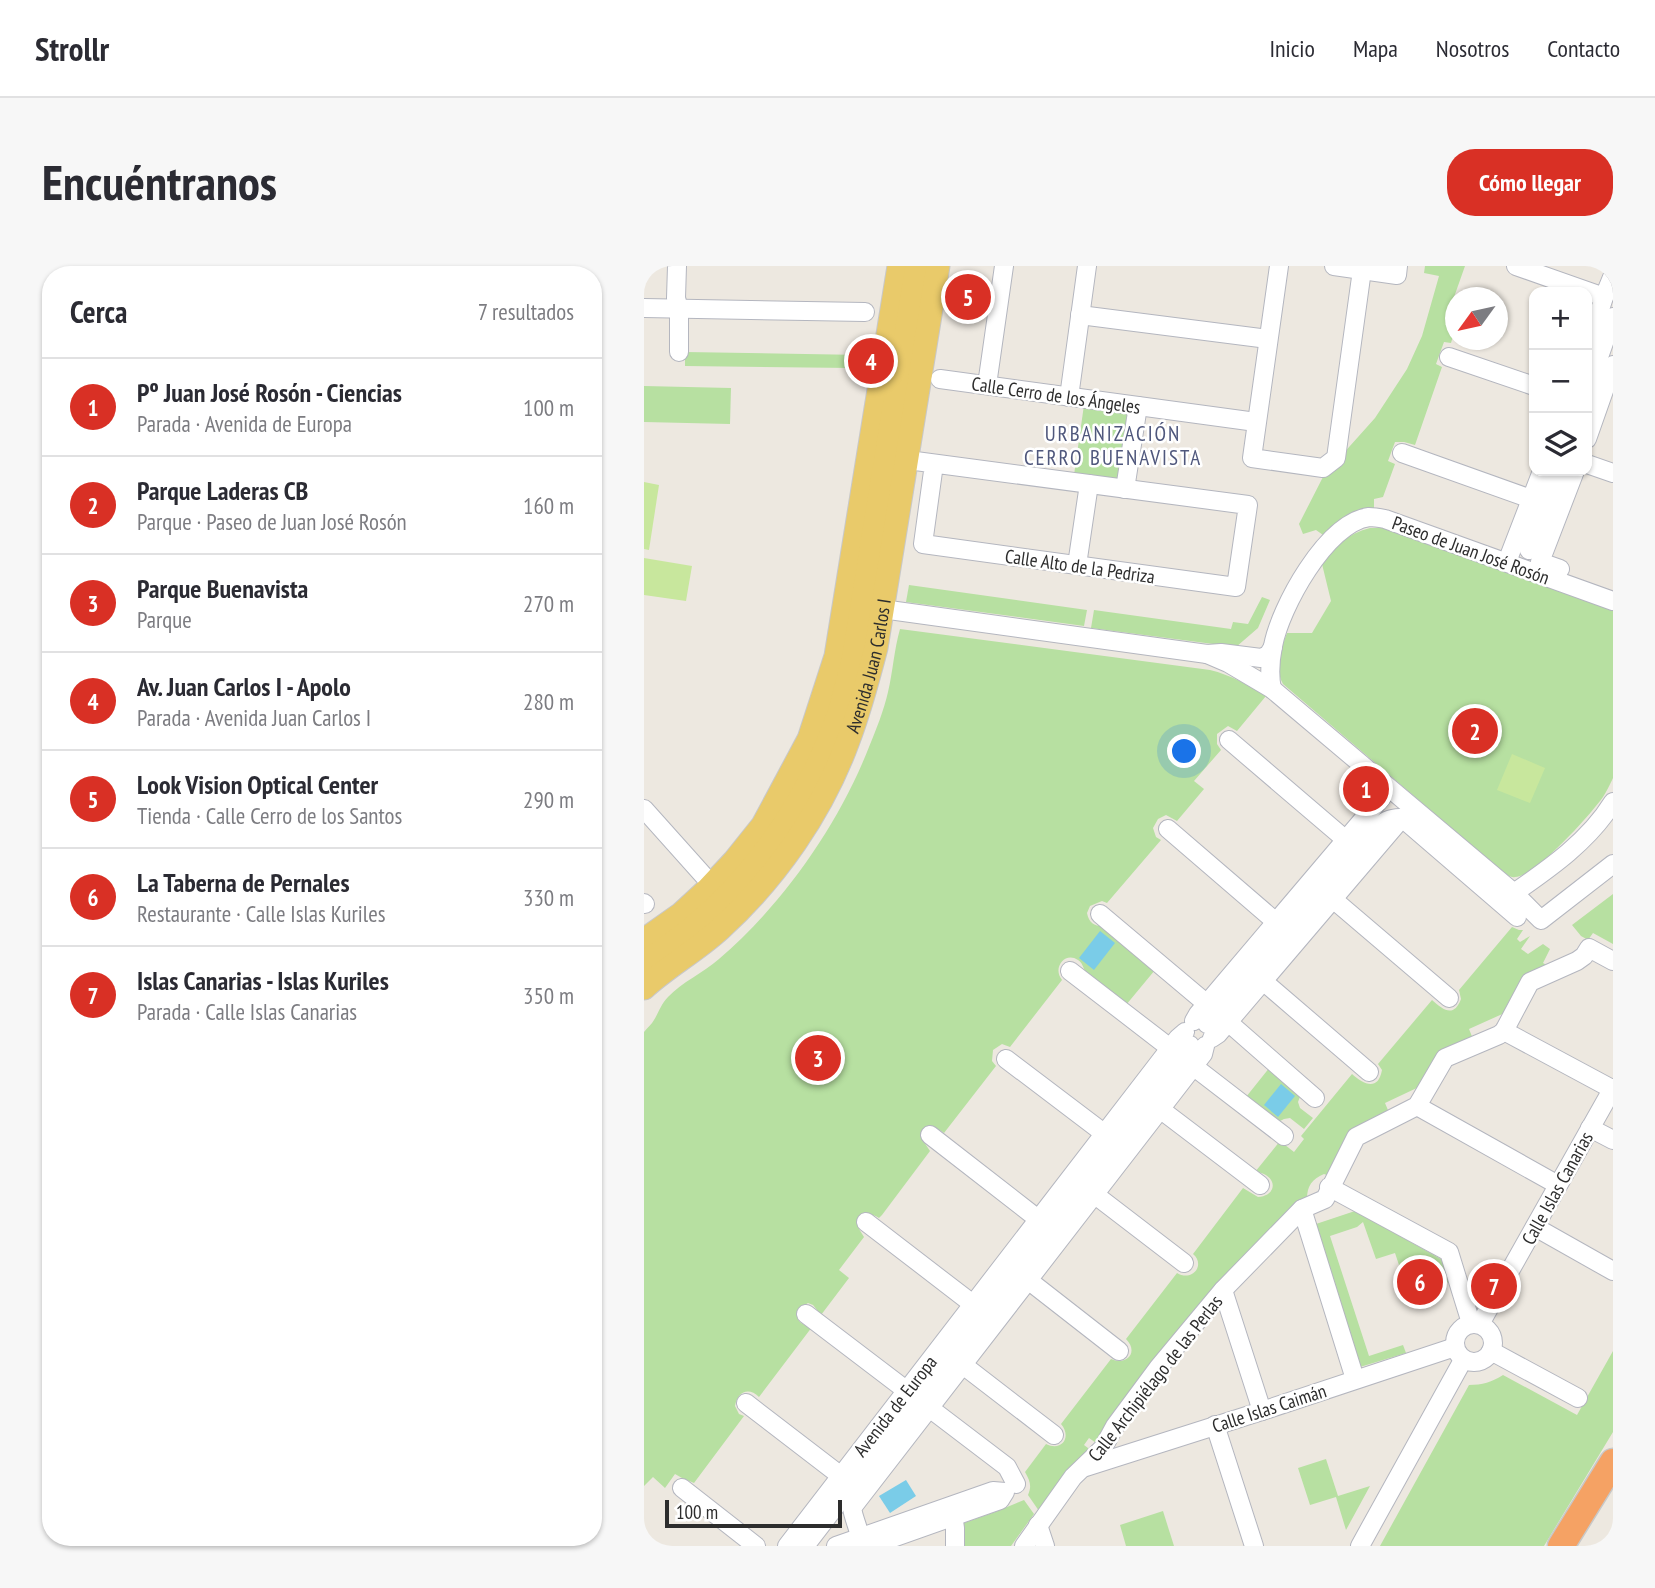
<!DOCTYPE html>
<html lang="es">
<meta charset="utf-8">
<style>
:root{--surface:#fff;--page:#f7f7f7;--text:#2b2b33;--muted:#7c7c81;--line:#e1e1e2;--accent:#d93025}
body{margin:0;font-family:"PT Sans Narrow",sans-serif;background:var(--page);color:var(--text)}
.controls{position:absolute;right:21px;top:21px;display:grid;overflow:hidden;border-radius:14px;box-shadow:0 2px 5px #0004}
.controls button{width:63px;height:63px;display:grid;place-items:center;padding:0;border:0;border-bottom:2px solid var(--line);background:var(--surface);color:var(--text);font:35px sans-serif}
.compass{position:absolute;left:801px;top:21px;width:63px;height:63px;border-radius:50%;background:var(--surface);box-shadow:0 2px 5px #0004;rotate:237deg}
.scale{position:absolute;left:21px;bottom:18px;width:177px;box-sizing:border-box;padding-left:7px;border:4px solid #2d2d2d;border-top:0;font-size:19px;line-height:24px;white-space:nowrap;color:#2d2d2d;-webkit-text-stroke:5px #fff;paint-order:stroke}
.you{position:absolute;left:541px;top:486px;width:24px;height:24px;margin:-18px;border:5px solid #fff;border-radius:50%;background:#1a73e8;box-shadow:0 0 0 10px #1a73e833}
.badge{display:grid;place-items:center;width:46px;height:46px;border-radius:50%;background:var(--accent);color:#fff;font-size:23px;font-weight:700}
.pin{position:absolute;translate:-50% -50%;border:4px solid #fff;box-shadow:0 2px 7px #0006}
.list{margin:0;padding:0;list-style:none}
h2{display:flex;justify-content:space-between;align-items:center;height:91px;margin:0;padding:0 28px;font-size:30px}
h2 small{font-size:23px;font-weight:400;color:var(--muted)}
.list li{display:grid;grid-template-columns:46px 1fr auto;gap:21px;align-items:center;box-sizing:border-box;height:98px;padding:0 28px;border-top:2px solid var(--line)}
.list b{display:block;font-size:26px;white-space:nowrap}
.list p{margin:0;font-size:23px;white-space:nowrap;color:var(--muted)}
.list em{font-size:23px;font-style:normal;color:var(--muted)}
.icon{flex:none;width:38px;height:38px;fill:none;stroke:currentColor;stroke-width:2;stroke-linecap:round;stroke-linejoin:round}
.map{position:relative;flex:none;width:969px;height:1280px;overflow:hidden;border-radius:28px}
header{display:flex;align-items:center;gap:42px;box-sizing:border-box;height:98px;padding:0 35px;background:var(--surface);border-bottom:2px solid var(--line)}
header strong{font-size:33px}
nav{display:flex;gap:38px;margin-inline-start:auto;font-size:24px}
.intro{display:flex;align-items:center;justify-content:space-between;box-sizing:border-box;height:168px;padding:0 42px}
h1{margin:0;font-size:49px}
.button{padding:18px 32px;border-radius:28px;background:var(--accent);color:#fff;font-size:24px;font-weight:700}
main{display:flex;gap:42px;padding:0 42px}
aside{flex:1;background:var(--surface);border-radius:28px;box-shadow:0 2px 5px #0004}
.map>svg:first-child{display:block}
</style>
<header>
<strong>Strollr</strong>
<nav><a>Inicio</a><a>Mapa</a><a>Nosotros</a><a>Contacto</a></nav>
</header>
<div class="intro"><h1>Encuéntranos</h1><a class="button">Cómo llegar</a></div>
<main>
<aside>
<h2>Cerca<small>7 resultados</small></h2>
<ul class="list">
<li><span class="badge">1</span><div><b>Pº Juan José Rosón - Ciencias</b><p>Parada · Avenida de Europa</p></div><em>100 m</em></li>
<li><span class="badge">2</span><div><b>Parque Laderas CB</b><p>Parque · Paseo de Juan José Rosón</p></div><em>160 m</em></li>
<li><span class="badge">3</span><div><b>Parque Buenavista</b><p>Parque</p></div><em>270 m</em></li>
<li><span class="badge">4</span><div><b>Av. Juan Carlos I - Apolo</b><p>Parada · Avenida Juan Carlos I</p></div><em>280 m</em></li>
<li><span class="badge">5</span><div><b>Look Vision Optical Center</b><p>Tienda · Calle Cerro de los Santos</p></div><em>290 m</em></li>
<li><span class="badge">6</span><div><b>La Taberna de Pernales</b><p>Restaurante · Calle Islas Kuriles</p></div><em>330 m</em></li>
<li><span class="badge">7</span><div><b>Islas Canarias - Islas Kuriles</b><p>Parada · Calle Islas Canarias</p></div><em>350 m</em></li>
</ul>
</aside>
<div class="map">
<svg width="969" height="1280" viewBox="0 0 969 1280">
<rect width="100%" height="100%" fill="#ede8e0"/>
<g fill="#b7e0a1">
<path d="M781 0H821L809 34 811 35V63L807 77 800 76 792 98 798 101 771 179 760 176H751L744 195 751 198 739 231 730 233V245L682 271 672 264 659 268 655 258 680 209 731 152 763 103 778 70 795 10 780 7Z"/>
<path d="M41 86 219 89 208 102 41 100Z"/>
<path d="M0 120 87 122 86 158 0 156Z"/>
<path d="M440 139 487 146 477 216 430 209Z"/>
<path d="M726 262H739L969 344V512C966 518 963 525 959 531 947 548 891 611 871 611 867 612 864 609 861 608L639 418C630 402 637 383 643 367H668L687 335 678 298C690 280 705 267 726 262Z"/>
<path d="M265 319 443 344 440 360 262 336Z"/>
<path d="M618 331 626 334 614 362 592 381 447 362 450 344 587 363 589 356 604 358Z"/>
<path d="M256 363 566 404C587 409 604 419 622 430L593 465 584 460 573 468V478L577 484 550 515 560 523 533 555 522 549 514 553 509 562 512 571 517 574 463 637 458 635 446 640 443 647C445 657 450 660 459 660L511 704 482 739C470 729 454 719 443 708 439 704 440 698 434 694 421 685 408 702 418 714L366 781 358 778 349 784 348 795 352 800 300 867C292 860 281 865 280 876L286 885 238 949 235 952C227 947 222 948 215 954V963L220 971 195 1004 205 1012 177 1049 169 1039 164 1037 154 1043C151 1055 157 1059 168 1061L115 1131C104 1120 93 1127 91 1140L95 1148 100 1150 50 1217 38 1212 31 1208 21 1222 9 1211 0 1220V766C3 762 8 758 10 754 15 746 17 738 24 731 38 716 59 707 75 693 139 638 194 560 225 481 232 464 240 444 244 426 249 405 250 384 256 363Z"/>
<path d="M969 628V678L949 667 944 674 937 670 928 659Z"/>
<path d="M868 661 875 664H879L873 673 876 676 886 670 877 683 884 688 899 678 906 683 899 697 906 701 865 745 825 763 829 773 777 820 741 837 746 849 716 864 688 911 680 908C668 913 663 920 663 933L455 1179 445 1172 440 1179 448 1185 395 1245 384 1229C388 1220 386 1215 381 1206L402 1178C418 1186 428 1171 417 1158L467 1093C483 1100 495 1086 482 1073L533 1007C548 1016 562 999 549 988L599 922 614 931C636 929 632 907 611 906L636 875 650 886 660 873 657 870 708 808C719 818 734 826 738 804L734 798 788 734C799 744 810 752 817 733L815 724Z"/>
<path d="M626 801 657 828 654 836 656 842 669 852 660 863 646 852 640 853 634 856 602 831Z"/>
<path d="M711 945 797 993 805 1016 790 1020 784 1003 759 1011 751 987 732 993 719 956 713 961 686 970 725 1090 759 1079 762 1087 716 1101 669 959Z"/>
<path d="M969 1085V1166L900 1280H736L825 1119C838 1119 848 1116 859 1109L933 1149Z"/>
<path d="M682 1193 694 1230 726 1220 702 1264 692 1231 666 1239 654 1202Z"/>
<path d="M380 1234 390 1248 367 1280H317V1258L351 1246Z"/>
<path d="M519 1245 530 1280H482L476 1259Z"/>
</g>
<g fill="#c8e79d">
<path d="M0 216 15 219 5 284 0 283Z"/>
<path d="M0 292 48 300 42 335 0 329Z"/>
<path d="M868 488 901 502 886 537 853 524Z"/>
</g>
<g fill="#7acce8">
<path d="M456 665 471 677 450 704 435 692Z"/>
<path d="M637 818 651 830 634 851 620 839Z"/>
<path d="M262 1214 272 1230 246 1247 235 1230Z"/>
</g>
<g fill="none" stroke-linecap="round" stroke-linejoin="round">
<g stroke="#b4b6bf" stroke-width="20">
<g id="minor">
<path d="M33 0 32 32 35 43V86"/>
<path d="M635 0 608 192 679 202 692 192 718 4"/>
<path d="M690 0 753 9 754 0"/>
<path d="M872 0 960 31"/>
<path d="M0 42 221 46"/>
<path d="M436 49 624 73"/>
<path d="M943 84 960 31 969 9"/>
<path d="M805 91 890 120"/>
<path d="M296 113 612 156"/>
<path d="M343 119 360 0"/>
<path d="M943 125 969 51"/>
<path d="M425 131 443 0"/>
<path d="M943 173 969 99"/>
<path d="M758 187 887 233"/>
<path d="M264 194 604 239 592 321 279 278 290 198"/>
<path d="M943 198 969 207"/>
<path d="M481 223 494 140"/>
<path d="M885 284 914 205"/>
<path d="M866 288 898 205"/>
<path d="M433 299 445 218"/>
<path d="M916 303 896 296 931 205"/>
<path d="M238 343 563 388 577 387 617 392 624 389 629 381"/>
<path d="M563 388 584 397 628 423 870 627 897 654 969 598"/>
<path d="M628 423C625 409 626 395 629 380 636 342 682 257 725 251 730 251 736 252 741 253L969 335"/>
<path d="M585 474 702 574"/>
<path d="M0 543 68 619"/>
<path d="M524 563 632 656"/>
<path d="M870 627C906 602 945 575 969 536"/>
<path d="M690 634 805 732"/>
<path d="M0 637 1 638"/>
<path d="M456 648 563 738"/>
<path d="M426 705 526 782"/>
<path d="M619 715 725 806"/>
<path d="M550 755 554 748 738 531"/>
<path d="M584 756 671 832"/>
<path d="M563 758 730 564C739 556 746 551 759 552"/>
<path d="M860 765 968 823"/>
<path d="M568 772 574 768 758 552 873 651"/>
<path d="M362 793 461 868"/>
<path d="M549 800 640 870"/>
<path d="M773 840 914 919"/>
<path d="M516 843 616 919"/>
<path d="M946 862 969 874"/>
<path d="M286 869 394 953"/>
<path d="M685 921 805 986 827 1057"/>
<path d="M450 928 540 997"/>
<path d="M658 943 711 1113"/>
<path d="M222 956 330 1039"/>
<path d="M891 961 969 1005"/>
<path d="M384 1014 475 1085"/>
<path d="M579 1024 618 1145"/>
<path d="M162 1048 363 1201 372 1218"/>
<circle cx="830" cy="1077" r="19"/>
<path d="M836 1058 969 822"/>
<path d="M847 1085 934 1132"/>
<path d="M319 1099 410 1169"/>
<path d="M102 1137 197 1210"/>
<path d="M571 1159 610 1280"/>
<path d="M442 1201 618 1145 811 1081"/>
<path d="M38 1222 112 1280"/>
<path d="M308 1242 311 1262V1280"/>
<path d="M394 1259 401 1280"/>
<path d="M143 1280 517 794 534 772 541 766"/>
<path d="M161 1280 334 1055 432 931 546 779"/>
<path d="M192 1280 349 1225 361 1226 356 1234 226 1280"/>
<path d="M217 1280C217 1266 210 1255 208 1242L559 788 561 780"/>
<path d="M380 1280 429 1211 459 1182 471 1160 514 1102 579 1024 658 943 681 933 712 871 773 840 801 792 855 769 860 765 886 716 933 695 940 690 945 682 969 695"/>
<path d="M716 1280 819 1094"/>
</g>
</g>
<g stroke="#c8c8c8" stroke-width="25">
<g id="major">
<path d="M0 674 37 648 63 624 91 594 119 559 165 473 192 390 255 0"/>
<path d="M0 697C15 686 30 677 44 665 113 610 166 530 195 447 200 430 204 412 209 395L273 0"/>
<path id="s1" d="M0 722C24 700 52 685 76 663 132 612 178 546 204 475 216 444 224 413 232 382L294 0"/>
</g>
</g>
<g stroke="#c8c8c8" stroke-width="29">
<path id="highway" d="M917 1280 969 1196"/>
</g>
<use href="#minor" stroke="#fff" stroke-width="18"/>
<use href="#major" stroke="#e9ca6a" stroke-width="23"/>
<use href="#highway" stroke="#f5a264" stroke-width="26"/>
</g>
<g text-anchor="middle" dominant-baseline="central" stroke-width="5" stroke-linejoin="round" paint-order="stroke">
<g font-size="19" fill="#2d2d2d" stroke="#fff">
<text transform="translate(412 129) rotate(8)">Calle Cerro de los Ángeles</text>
<text transform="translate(827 284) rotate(20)">Paseo de Juan José Rosón</text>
<text transform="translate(436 300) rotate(8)">Calle Alto de la Pedriza</text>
<text stroke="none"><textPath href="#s1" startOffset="404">Avenida Juan Carlos I</textPath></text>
<text transform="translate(913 922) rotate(-61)">Calle Islas Canarias</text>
<text transform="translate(511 1112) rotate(-52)">Calle Archipiélago de las Perlas</text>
<text transform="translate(251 1140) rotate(-52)">Avenida de Europa</text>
<text transform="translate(625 1142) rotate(-18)">Calle Islas Caimán</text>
</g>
<g font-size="21" letter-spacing="2" fill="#4f577c" stroke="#fff">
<text x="469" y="167">URBANIZACIÓN<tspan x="469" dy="24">CERRO BUENAVISTA</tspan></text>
</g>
</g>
</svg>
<div class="controls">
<button>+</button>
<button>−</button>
<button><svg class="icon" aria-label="layers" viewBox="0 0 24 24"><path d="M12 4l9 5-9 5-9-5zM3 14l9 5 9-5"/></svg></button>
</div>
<svg class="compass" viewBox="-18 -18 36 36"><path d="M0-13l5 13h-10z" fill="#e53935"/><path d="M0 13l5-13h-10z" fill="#7c7c81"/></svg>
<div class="scale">100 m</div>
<div class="you"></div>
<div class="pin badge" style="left:722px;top:523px">1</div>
<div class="pin badge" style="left:831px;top:465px">2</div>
<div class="pin badge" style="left:174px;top:792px">3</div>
<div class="pin badge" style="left:227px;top:95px">4</div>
<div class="pin badge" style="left:324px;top:31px">5</div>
<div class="pin badge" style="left:776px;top:1016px">6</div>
<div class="pin badge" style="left:850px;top:1020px">7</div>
</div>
</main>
